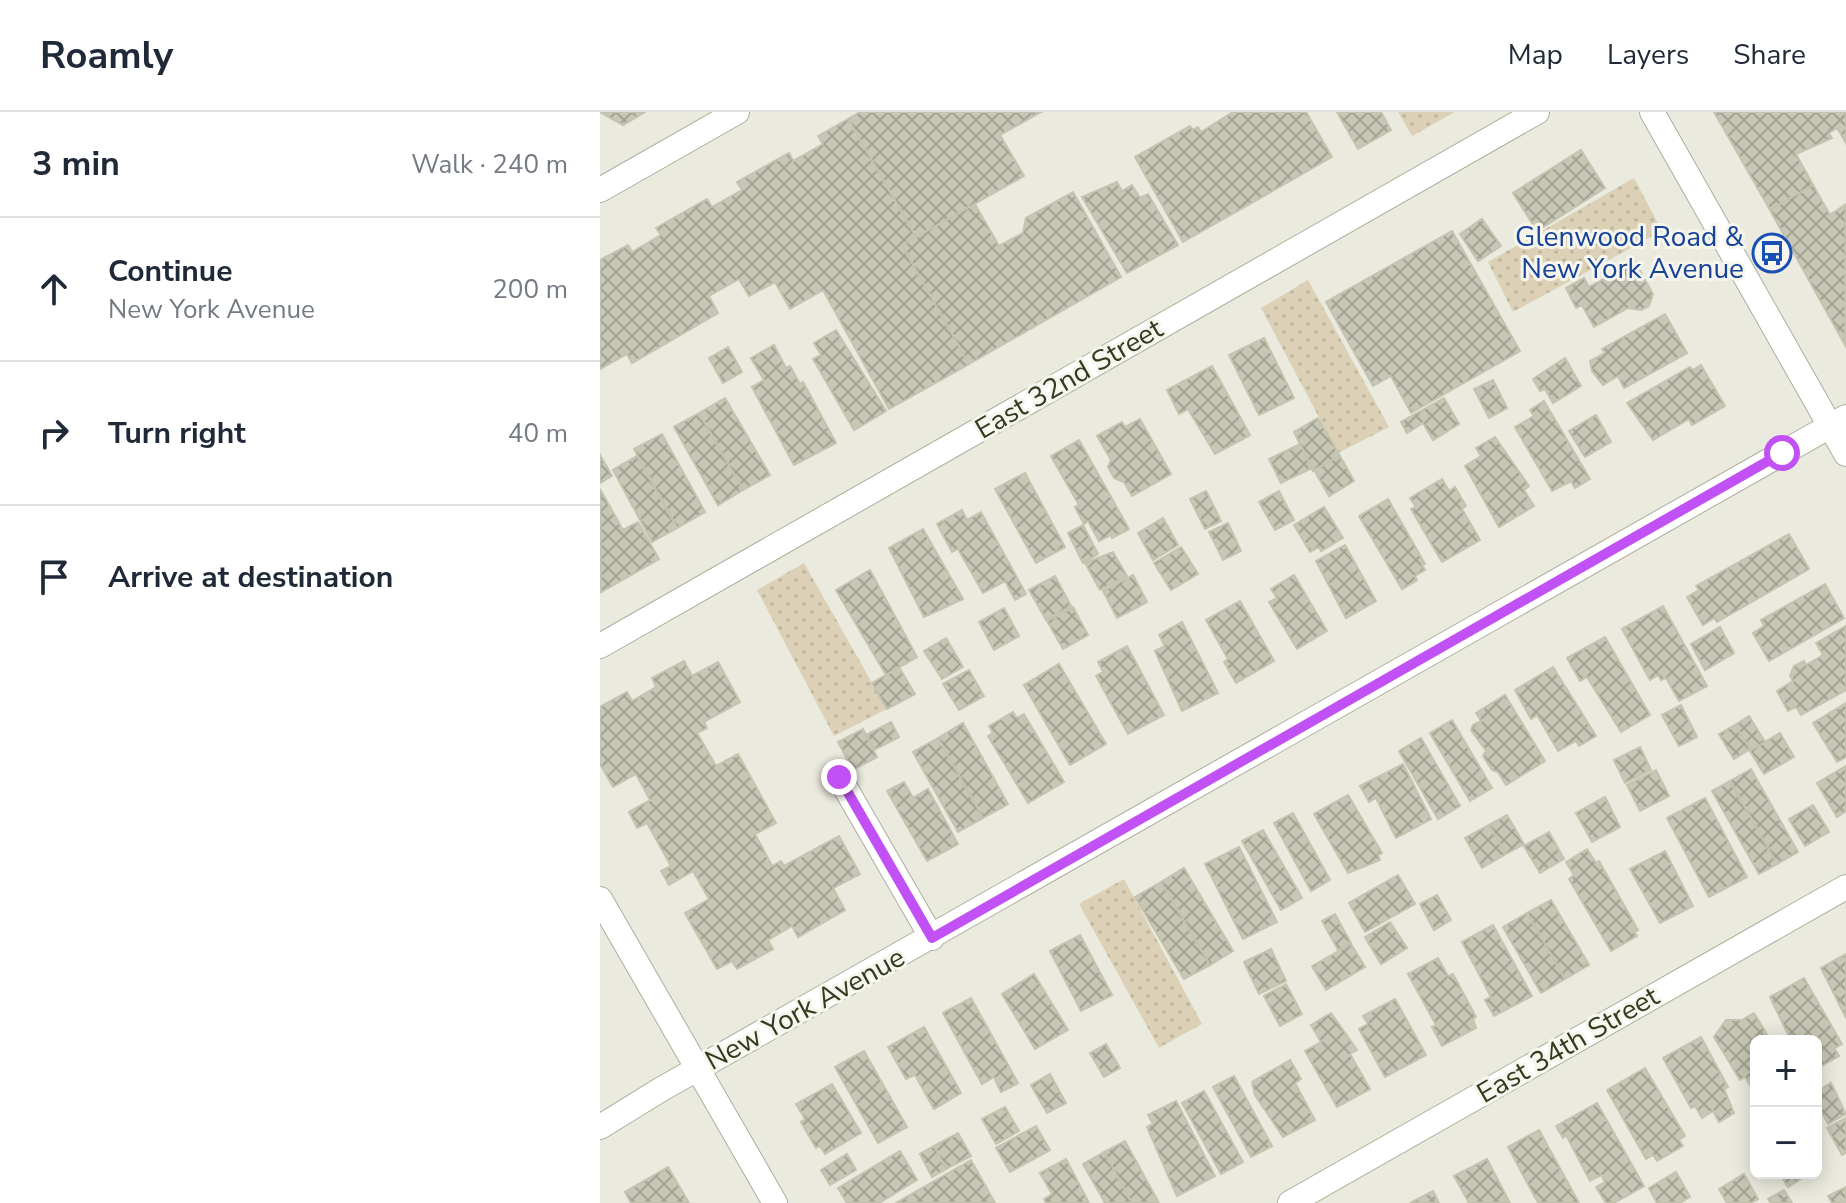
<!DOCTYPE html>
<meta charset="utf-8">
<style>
:root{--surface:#fff;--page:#f2f2f3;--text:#1f2937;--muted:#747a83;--line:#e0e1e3}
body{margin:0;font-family:"Nunito Sans",sans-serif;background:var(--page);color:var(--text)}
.controls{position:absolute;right:24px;bottom:24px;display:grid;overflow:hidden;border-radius:12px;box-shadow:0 4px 20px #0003}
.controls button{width:72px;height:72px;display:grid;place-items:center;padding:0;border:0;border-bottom:2px solid var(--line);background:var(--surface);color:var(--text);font:40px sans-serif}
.stop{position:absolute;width:24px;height:24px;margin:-18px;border:6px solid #c151f5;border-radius:50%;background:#fff}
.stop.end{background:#c151f5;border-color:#fff;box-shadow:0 2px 8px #0008}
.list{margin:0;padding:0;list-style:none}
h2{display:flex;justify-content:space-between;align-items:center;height:104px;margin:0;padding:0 32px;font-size:34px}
h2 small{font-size:26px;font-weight:400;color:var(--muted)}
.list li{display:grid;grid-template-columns:52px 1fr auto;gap:24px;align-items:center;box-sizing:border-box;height:144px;padding:0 32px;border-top:2px solid var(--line)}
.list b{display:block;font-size:30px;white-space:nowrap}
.list p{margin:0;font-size:26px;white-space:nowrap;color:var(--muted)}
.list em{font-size:26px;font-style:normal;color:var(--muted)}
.icon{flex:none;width:44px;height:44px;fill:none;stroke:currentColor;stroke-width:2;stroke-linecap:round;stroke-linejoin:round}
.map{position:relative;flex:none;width:1246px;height:1091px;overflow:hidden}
header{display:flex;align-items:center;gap:48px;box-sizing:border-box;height:112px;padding:0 40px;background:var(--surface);border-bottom:2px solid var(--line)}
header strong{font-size:38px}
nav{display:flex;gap:44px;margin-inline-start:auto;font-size:28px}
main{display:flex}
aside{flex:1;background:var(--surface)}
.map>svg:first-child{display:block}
</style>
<header>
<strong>Roamly</strong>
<nav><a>Map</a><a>Layers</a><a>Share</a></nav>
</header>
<main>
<aside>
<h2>3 min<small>Walk · 240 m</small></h2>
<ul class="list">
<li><svg class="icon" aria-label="ahead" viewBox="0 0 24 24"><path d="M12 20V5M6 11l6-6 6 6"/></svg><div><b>Continue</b><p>New York Avenue</p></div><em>200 m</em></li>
<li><svg class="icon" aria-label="right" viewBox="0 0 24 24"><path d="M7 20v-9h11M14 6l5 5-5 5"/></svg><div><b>Turn right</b></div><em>40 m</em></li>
<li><svg class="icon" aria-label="arrive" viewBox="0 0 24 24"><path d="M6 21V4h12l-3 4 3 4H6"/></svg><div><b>Arrive at destination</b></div></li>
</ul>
</aside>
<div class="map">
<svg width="1246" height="1091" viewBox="0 0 1246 1091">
<defs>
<pattern id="grass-dots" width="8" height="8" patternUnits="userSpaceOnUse" patternTransform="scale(2)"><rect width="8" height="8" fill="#dcd1b6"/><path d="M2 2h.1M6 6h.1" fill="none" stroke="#bdb49c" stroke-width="1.8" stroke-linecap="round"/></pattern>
<pattern id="building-cross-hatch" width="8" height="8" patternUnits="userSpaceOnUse" patternTransform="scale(2)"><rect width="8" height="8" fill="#c8c7b6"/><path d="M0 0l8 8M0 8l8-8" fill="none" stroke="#a3a393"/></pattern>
</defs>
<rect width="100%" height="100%" fill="#eaeade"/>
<g fill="url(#grass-dots)">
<path d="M798 0H855L812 24Z"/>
<path d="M1034 66 1062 119 913 200 888 150Z"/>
<path d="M708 168 789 315 738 341 661 196Z"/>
<path d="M204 451 287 597 234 624 157 478Z"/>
<path d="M524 767 602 912 559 936 479 792Z"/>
</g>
<g fill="url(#building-cross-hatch)" stroke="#c3c4b0" stroke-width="2">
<path d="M0 0H45L23 13Z"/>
<path d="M260 0H441L400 23 424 64 316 125 248 7Z"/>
<path d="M633 0H706L732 45 583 130 535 45 590 14 593 18 598 15 601 20Z"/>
<path d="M737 0H781L791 18 758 37Z"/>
<path d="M1114 0H1246V31L1237 16 1229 21 1232 26 1196 42 1213 73 1170 98Z"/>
<path d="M248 7 316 125 302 133 369 252 289 297 223 178 190 197 175 170 149 184 139 167 109 184 118 201 32 251 27 242 0 257V148L28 133 32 140 61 123 56 116 107 87 112 95 142 78 137 70 189 41 193 49 223 32 218 24Z"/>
<path d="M981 38 1005 76 937 119 913 81Z"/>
<path d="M517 70 522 79 532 73 540 86 548 82 578 133 527 161 482 85Z"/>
<path d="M1213 73 1230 103 1246 92 1245 233 1170 98Z"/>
<path d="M473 80 521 165 369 252 302 133 375 92 399 134 423 121 426 106Z"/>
<path d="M882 107 901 134 878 149 860 122Z"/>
<path d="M852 119 920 239 811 301 791 264 773 274 726 190Z"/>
<path d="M1035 150 1053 182 1049 194 1041 198 1028 196 994 215 982 193 976 196 966 176 984 166 989 175Z"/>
<path d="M1065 202 1087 241 1024 276 1018 264 1003 273 992 259 990 249 1005 241 1002 237Z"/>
<path d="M236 218 286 299 254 318 213 247 221 243 214 231Z"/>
<path d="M664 226 694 286 659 303 629 243Z"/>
<path d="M174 233 186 256 190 254 200 272 203 270 236 331 194 353 152 275 164 268 151 246Z"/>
<path d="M128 235 142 260 123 271 109 246Z"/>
<path d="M965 246 981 274 953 291 945 277 940 279 933 267Z"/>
<path d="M1101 253 1125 294 1092 313 1089 307 1053 328 1027 291 1090 255 1093 258Z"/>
<path d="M612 254 650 323 615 342 588 297 579 302 567 278Z"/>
<path d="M893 268 907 296 889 306 874 277Z"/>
<path d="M125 286 170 363 143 378 99 301Z"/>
<path d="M844 286 859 312 833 328 823 311 807 321 801 310Z"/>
<path d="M944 289 990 367 975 376 971 369 952 379 915 315 934 304 930 298Z"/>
<path d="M99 301 143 378 118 393 74 315Z"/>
<path d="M996 303 1011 330 985 345 969 319Z"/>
<path d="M718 306 740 344 713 359 694 320Z"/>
<path d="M540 307 571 362 532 384 524 370 514 366 508 355 511 348 497 324 522 310 525 315Z"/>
<path d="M62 322 105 400 77 416 34 337Z"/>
<path d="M895 325 929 374 924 378 934 394 899 415 865 354 881 344 876 336Z"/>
<path d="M479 328 529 417 512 426 511 423 499 429 488 409 484 412 475 395 479 393 451 344Z"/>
<path d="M700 332 712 356 681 371 669 347Z"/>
<path d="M0 343 12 364 0 371Z"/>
<path d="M37 344 77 416 52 430 13 358Z"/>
<path d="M740 344 754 369 729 384 714 358Z"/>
<path d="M425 361 465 435 436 451 395 377Z"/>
<path d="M842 367 849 379 855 375 866 394 862 397 880 428 842 450 811 397 816 395 810 386Z"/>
<path d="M0 377 23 418 38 410 59 447 1 480Z"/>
<path d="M606 379 621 409 605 417 590 387Z"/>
<path d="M679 379 694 408 675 418 659 390Z"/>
<path d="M788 387 825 452 822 453 825 458 815 464 817 468 802 477 759 404Z"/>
<path d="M724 395 743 426 721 439 719 435 710 440 694 413Z"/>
<path d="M362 398 367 408 381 400 426 482 415 488 405 469 383 481 358 437 352 440 337 412Z"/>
<path d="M563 406 578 433 553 448 538 421Z"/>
<path d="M628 411 641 439 623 448 609 420Z"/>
<path d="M483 413 498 442 483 451 468 421Z"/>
<path d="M323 417 363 487 324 505 289 436Z"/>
<path d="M1189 422 1209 457 1117 510 1114 506 1103 513 1087 485 1099 478 1096 474Z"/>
<path d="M745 433 776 489 746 506 716 449Z"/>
<path d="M581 435 598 462 571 478 554 451Z"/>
<path d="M513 440 527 464 500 478 485 451Z"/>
<path d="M270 458 317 545 286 563 236 478Z"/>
<path d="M533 463 547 490 517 506 503 479Z"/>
<path d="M694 463 727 519 697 537 669 490 677 486 671 477Z"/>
<path d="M455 464 471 494 446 508 429 478Z"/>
<path d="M1225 472 1244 506 1169 549 1153 521 1164 514 1161 508Z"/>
<path d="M640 489 674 549 636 571 624 550 628 547 606 508Z"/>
<path d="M1063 494 1107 574 1079 589 1066 566 1061 568 1058 563 1050 568 1022 517Z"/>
<path d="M473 495 488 523 463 537 447 509Z"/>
<path d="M404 496 419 524 394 538 379 510Z"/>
<path d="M582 510 618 581 582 599 555 539 565 534 559 523Z"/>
<path d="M1246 514V578L1201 603 1196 595 1188 599 1177 579 1193 569 1190 564 1194 554 1204 549 1206 553 1223 543 1216 531Z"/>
<path d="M1120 515 1134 541 1105 558 1091 532Z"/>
<path d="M1005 525 1050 603 1021 620 987 565 980 569 967 546Z"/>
<path d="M346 526 363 555 342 567 324 539Z"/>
<path d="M527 534 564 603 528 622 496 564 503 560 498 550Z"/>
<path d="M84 549 92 564 118 550 140 590 104 610 107 616 97 621 116 654 138 642 176 711 155 722 172 754 181 749 184 754 239 724 260 762 233 776 245 798 198 825 192 814 168 828 173 837 137 857 132 849 117 857 85 801 109 787 93 759 69 773 61 759 71 754 47 711 37 716 29 700 50 688 36 662 13 675 0 652V595L27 580 32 589 56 575 52 566Z"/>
<path d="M459 552 506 632 470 653 424 573Z"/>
<path d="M299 555 315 582 287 597 272 571Z"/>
<path d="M953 555 996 624 979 634 976 629 958 639 937 603 931 607 915 578Z"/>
<path d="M369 558 384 584 359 598 343 572Z"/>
<path d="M905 583 945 649 906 673 898 660 892 658 883 644 886 639 871 618 873 613 881 609 876 601Z"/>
<path d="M1246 591V645L1237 650 1213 611Z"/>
<path d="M1081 593 1097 625 1079 634 1062 603Z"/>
<path d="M413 600 417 606 424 602 464 670 428 691 388 624 393 621 389 614Z"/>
<path d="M1149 604 1165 630 1150 639 1135 613Z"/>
<path d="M852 608 892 676 870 689 830 621Z"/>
<path d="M291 610 299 625 274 638 266 623Z"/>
<path d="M363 611 408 692 383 706 338 626Z"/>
<path d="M1135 613 1150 637 1134 647 1119 622Z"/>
<path d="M263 617 277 645 253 658 238 630Z"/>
<path d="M1180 621 1194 645 1164 662 1150 639Z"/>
<path d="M338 626 383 706 358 720 313 640Z"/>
<path d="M821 626 860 694 838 707 799 639Z"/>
<path d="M1040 635 1051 658 1025 671 1014 648Z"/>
<path d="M803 652 831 707 796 726 776 686 769 690 760 674Z"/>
<path d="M1246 654V699L1237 705 1217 671Z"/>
<path d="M1151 657 1198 740 1177 752 1130 669Z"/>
<path d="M1056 658 1069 684 1040 699 1027 673Z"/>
<path d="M1130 669 1177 752 1159 762 1112 679Z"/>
<path d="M304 670 313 686 328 677 358 732 327 749 287 679Z"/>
<path d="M748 683 782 741 778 743 780 748 748 761 714 702Z"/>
<path d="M1005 685 1020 715 992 730 976 701Z"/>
<path d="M1105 686 1147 765 1109 785 1067 706Z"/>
<path d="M1213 693 1229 720 1205 734 1189 707Z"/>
<path d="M693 701 730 768 711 779 674 711Z"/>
<path d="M907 703 924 732 906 742 889 713Z"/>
<path d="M889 713 906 742 882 756 865 726Z"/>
<path d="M663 718 702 786 681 798 642 729Z"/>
<path d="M949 720 964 747 940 761 924 734Z"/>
<path d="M639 735 677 810 643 827 605 752Z"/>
<path d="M987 737 996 751 999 749 1038 818 1034 820 1037 824 1011 839 969 767 974 763 966 750Z"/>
<path d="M1065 739 1093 794 1060 811 1030 757Z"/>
<path d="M584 756 633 839 610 853 561 770Z"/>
<path d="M798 763 815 792 765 820 749 791Z"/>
<path d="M561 770 610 853 584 867 535 785Z"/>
<path d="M837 783 851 808 834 818 820 792Z"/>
<path d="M951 788 989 853 965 867 927 801Z"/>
<path d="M927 801 965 867 941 881 903 815Z"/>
<path d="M735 802 751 831 738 838 722 809Z"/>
<path d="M790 810 807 836 781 852 765 825Z"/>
<path d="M893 813 932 884 894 904 885 888 891 885 862 830Z"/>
<path d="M480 823 512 883 481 899 450 839Z"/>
<path d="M751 832 765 855 726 878 712 854Z"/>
<path d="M671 837 686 869 659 882 644 850Z"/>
<path d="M1246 842V906L1221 856Z"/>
<path d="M838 846 848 864 853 862 876 905 873 907 876 916 842 934 832 915 836 913 808 862Z"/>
<path d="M434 862 468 918 435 937 402 882Z"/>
<path d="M1204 866 1242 932 1234 936 1239 944 1216 957V929H1191L1170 885Z"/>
<path d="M686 872 702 902 680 914 664 884Z"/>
<path d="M371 886 418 971 401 980 394 965 382 972 343 901Z"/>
<path d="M795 887 826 943 785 965 759 917 768 912 763 904Z"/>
<path d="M731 901 757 938 750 942 770 977 737 995 705 939 721 930 711 913Z"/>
<path d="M1154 901 1171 929H1156L1154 979 1145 965 1140 968 1114 925 1126 908H1142Z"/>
<path d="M324 915 361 981 334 997 315 963 306 967 288 935Z"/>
<path d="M1101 925 1128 975 1124 977 1134 1001 1119 1010 1113 999 1102 1006 1095 994 1091 996 1063 946Z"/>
<path d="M506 932 520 956 504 965 490 941Z"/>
<path d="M264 939 307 1015 278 1031 235 955Z"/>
<path d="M690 948 701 967 695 971 715 1008 683 1025 655 983 652 970Z"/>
<path d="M1045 956 1085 1024 1079 1028 1083 1034 1057 1049 1053 1043 1046 1047 1007 978Z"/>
<path d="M450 962 466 991 447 1001 431 973Z"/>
<path d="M634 964 672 1034 651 1045 613 975Z"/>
<path d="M1231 971 1246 1002 1228 1012 1216 990V980Z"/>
<path d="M232 972 261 1021 225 1042 220 1034 216 1036 201 1010 205 1007 196 992Z"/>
<path d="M604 979 643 1050 621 1062 582 991Z"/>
<path d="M576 989 615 1064 577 1084 547 1015 553 1012 548 1003Z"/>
<path d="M997 991 1044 1074 1014 1091H1006L996 1075 1005 1070 1001 1063 990 1069 966 1023 963 1026 956 1014Z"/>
<path d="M405 995 419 1019 396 1032 382 1007Z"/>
<path d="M1246 1006V1041L1242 1043 1227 1016Z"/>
<path d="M436 1014 450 1038 410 1060 396 1036Z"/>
<path d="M939 1018 979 1091H938L908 1035Z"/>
<path d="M358 1021 371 1044 346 1057 334 1034Z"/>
<path d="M525 1029 559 1091H532L504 1040Z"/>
<path d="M334 1034 346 1057 332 1065 320 1042Z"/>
<path d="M300 1039 317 1068 279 1091H247L238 1076Z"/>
<path d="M504 1040 532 1091H505L483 1052Z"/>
<path d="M247 1042 256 1058 230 1073 221 1058Z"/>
<path d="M466 1047 489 1091H446L444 1087 452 1082 440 1061Z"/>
<path d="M887 1047 910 1091H869L854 1064Z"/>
<path d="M371 1048 395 1091H296Z"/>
<path d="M68 1055 89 1091H31L25 1080Z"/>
<path d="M1076 1060 1090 1085 1080 1091H1057L1049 1076Z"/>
<path d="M1179 1061H1210L1188 1075Z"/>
<path d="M1144 1062 1158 1087 1151 1091H1127L1119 1077Z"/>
<path d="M1246 1075V1091H1232L1228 1084Z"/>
<path d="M1184 1078 1192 1091H1171L1168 1087Z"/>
<path d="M833 1079 839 1091H810Z"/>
</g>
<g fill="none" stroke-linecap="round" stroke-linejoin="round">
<g stroke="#acae9d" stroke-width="26">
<g id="minor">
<path d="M1052 0 1246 342"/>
<path d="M0 78 137 0"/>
<path d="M0 534 937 0"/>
<path d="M239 665 332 826"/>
<path d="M0 787 175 1091"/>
<path d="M0 1015 60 978 1246 305"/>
<path d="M690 1091 1246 775"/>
</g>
</g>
<use href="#minor" stroke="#fff" stroke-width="24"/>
</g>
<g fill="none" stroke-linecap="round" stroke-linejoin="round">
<path stroke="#c151f5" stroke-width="10" d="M239 665 332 826 1182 341"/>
</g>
<defs>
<g id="bus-ring" transform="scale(2)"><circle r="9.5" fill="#f7f6ee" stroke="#1a4fb4" stroke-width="1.5"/><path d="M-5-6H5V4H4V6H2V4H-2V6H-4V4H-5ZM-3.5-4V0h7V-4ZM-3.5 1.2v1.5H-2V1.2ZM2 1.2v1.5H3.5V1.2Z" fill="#1a4fb4"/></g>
</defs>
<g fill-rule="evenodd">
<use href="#bus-ring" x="1172" y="141"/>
</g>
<g text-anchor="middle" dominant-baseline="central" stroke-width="6" stroke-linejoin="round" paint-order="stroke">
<g font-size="28" fill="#164399" stroke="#f7f6ee" text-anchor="end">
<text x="1144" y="125">Glenwood Road &amp;<tspan x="1144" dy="32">New York Avenue</tspan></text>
</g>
<g font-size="28" fill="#353a1f" stroke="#f7f6ee">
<text transform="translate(469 267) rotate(-30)">East 32nd Street</text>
<text transform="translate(205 897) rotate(-29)">New York Avenue</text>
<text transform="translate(968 933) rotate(-30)">East 34th Street</text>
</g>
</g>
</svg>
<div class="controls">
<button>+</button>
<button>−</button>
</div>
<div class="stop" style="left:1182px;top:341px"></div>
<div class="stop end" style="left:239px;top:665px"></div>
</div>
</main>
